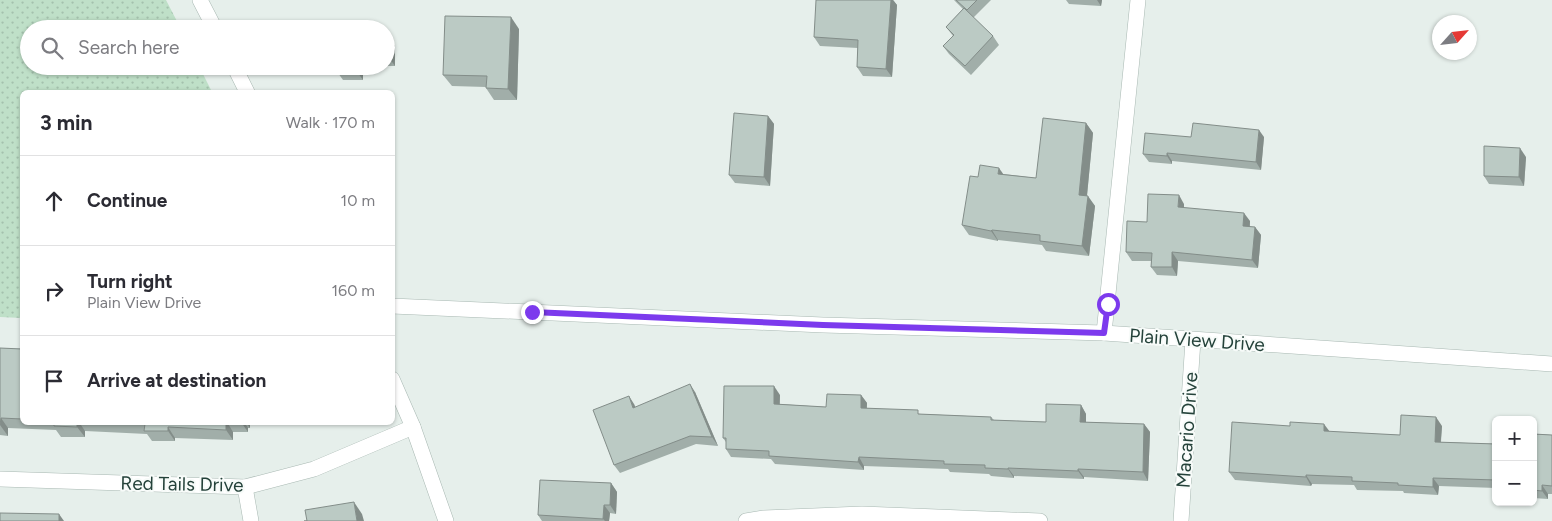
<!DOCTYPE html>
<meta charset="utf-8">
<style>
:root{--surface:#fff;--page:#f7f7f7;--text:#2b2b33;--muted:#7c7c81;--line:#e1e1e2}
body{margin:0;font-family:Figtree,sans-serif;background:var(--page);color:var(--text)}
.controls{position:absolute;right:15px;bottom:15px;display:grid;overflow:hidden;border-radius:8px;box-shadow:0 1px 4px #0004}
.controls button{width:45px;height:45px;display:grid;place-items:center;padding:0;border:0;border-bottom:1px solid var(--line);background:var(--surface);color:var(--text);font:25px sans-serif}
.compass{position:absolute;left:1432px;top:15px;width:45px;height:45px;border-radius:50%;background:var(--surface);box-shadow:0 1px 4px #0004;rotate:63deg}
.stop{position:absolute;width:15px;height:15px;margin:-11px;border:4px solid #7c3aed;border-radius:50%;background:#fff}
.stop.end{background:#7c3aed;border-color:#fff;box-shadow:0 1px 5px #0008}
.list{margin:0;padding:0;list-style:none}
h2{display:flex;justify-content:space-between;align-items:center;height:65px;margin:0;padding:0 20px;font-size:21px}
h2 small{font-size:16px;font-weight:400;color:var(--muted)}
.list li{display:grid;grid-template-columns:32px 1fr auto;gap:15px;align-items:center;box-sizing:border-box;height:90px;padding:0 20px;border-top:1px solid var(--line)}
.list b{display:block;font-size:19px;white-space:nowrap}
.list p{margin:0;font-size:16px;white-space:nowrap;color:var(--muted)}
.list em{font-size:16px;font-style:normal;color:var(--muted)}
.icon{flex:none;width:28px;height:28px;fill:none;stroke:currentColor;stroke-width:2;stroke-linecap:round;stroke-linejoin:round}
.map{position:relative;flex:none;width:1552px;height:521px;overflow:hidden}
.search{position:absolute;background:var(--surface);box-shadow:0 1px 4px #0004;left:20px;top:20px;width:375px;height:55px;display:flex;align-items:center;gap:12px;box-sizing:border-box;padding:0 18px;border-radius:28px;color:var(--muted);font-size:19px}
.panel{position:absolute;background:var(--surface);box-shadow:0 1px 4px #0004;left:20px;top:90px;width:375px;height:335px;border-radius:8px}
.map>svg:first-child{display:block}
</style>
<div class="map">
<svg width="1552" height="521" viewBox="0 0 1552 521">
<defs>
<pattern id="green-dots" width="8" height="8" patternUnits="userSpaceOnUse" patternTransform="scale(1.25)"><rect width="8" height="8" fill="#bfe0c8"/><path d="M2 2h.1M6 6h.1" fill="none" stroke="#a4c1ad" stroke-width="1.8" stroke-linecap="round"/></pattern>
</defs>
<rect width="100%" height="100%" fill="#e6efeb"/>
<path fill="url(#green-dots)" d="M0 0H166L181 29H29V66H199L212 92H22V318L0 317Z"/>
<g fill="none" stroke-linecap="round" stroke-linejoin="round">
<g stroke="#a8b8b2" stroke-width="16">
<g id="minor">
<path d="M200 0 215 29"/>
<path d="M234 66 247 92"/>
<path d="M392 306 823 325 1104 333 1552 364"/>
<path d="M1104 333 1138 0"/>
<path d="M392 379 413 427 446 521"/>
<path d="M0 479 245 487 314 469 413 427"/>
<path d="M245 487 251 521"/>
<path d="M746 521 764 518 862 514 1040 521"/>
<path d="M1181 521 1193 340"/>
</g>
</g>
<use href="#minor" stroke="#fff" stroke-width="15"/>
</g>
<g fill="#a1aea9">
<path d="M891 0H893L897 5 892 77 863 76 857 67 858 48 820 46 814 37Z"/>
<path d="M954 0H991L973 18 993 36 999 45 971 75 949 54 943 46 953 36 946 27 963 9Z"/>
<path d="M1066 0H1102L1101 6 1069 4Z"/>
<path d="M519 29 517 100H494L486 88V87L452 86 443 75Z"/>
<path d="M386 39 395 46V66H386Z"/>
<path d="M338 66H363V80H343L338 73Z"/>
<path d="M768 116 774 124 770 186 735 183 729 175Z"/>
<path d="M1086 123 1093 133 1087 196 1095 206 1089 256 1046 251 1042 245 998 240V241L969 235 962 225 978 177 1003 174 1036 178Z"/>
<path d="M1264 137 1261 170 1172 161V164L1149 162 1143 154Z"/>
<path d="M1526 157 1524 186 1489 184 1484 176Z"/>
<path d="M1184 204V208L1250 221V227H1255L1261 235 1258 268 1178 261 1177 276 1157 275 1151 267V261H1132L1126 252Z"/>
<path d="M0 348 22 349V422H250V428H248V432H233V440L175 438V441H152L147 434 85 431V437H61L56 430 8 428V436L0 435Z"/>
<path d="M695 392 718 446 696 444 620 473 614 465 634 404 635 407Z"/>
<path d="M780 395V404L826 407 861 395 867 403V408L921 414 991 417 994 420 1046 422 1081 405 1086 414V422L1144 424 1150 432 1148 481 1084 477V479L1014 476V478L991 476 989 474 950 472 948 469 864 466V470L775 464 771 459 731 457 726 449V442L723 438Z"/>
<path d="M1442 426 1441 442 1496 444V488L1439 486 1438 495 1404 493 1403 491 1357 490 1354 485 1312 484 1311 486 1235 480 1229 472 1330 432 1400 435Z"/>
<path d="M1533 434 1552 435V494H1548V499L1533 498Z"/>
<path d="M611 483 617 492 616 514 610 513 609 521H542L538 515Z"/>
</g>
<g fill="#838d89">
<path d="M891 0H893L897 5 892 77 886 69Z"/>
<path d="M1097 0H1102L1101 6Z"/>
<path d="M511 17 519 29 517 100 508 89Z"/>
<path d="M357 21 362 29H357Z"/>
<path d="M390 39 395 46V66L390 59Z"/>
<path d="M358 66H363V80L358 73Z"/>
<path d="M768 116 774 124 770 186 764 177Z"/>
<path d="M1086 123 1093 133 1086 205 1079 195Z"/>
<path d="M1259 130 1264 137 1261 170 1256 162Z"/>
<path d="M1520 148 1526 157 1524 186 1519 177Z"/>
<path d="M1167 153 1172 161V164L1167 156Z"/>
<path d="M999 168 1006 178 998 174Z"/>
<path d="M1179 195 1184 204V215L1178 207Z"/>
<path d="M1088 196 1095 206 1089 256 1082 246Z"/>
<path d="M1244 213 1250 221 1249 234 1243 226Z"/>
<path d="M1255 227 1261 235 1258 268 1252 260Z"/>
<path d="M992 230 998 240V241L991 231Z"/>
<path d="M1172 252 1178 261 1177 276 1172 267Z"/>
<path d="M690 384 695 392 718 446 712 437Z"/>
<path d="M774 386 780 395 779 412 774 404Z"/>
<path d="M861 395 867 403 866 416 861 408Z"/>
<path d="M629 396 634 404 639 416 633 408Z"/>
<path d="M1081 405 1086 414V430L1080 422Z"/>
<path d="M1436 417 1442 426 1440 450 1435 442Z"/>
<path d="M1 418 8 428V436L0 425Z"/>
<path d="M77 422H79L85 431V437L77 427Z"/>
<path d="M226 422H227L233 432V440L226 430Z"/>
<path d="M241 422H244L248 428V432Z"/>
<path d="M246 422H250V428Z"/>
<path d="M1144 424 1150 432 1148 481 1143 472Z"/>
<path d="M1324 424 1330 432 1324 431Z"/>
<path d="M168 427 175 438V441L168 431Z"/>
<path d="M859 457 864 466V470L858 462Z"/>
<path d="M1008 468 1014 476V478L1008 469Z"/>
<path d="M1078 469 1084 477V479L1078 471Z"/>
<path d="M1306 475 1312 484 1311 486 1306 477Z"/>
<path d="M1433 478 1439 486 1438 495 1433 487Z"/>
<path d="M611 483 617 492 616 514 610 505Z"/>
<path d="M1542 485 1548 494V499L1542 491Z"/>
<path d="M354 502 362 514 364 521H357Z"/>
<path d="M604 505 610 513 609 521H605L603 519Z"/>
<path d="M59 514 64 521H59Z"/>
</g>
<g fill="#bbcac4" stroke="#838d89">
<path d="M816 0H891L886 69 857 67 858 40 814 37Z"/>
<path d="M956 0H977L967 10Z"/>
<path d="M964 8 993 36 965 66 943 46 954 35 946 27Z"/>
<path d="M445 16 511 17 508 89 486 88 487 76 443 75Z"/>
<path d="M357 21V29H337V22Z"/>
<rect x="386" y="39" width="4" height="20"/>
<rect x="338" y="66" width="20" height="7"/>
<path d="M734 113 768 116 764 177 729 175Z"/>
<path d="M1043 118 1086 123 1079 195 1088 196 1082 246 1040 241V235L992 230 991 231 962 225 970 176 978 177 980 165 999 168 998 174 1036 178Z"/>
<path d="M1193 123 1259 130 1256 162 1167 153V156L1143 154 1145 133 1191 137Z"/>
<path d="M1484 146 1520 148 1519 177 1484 176Z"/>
<path d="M1148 194 1179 195 1178 207 1244 213 1243 226 1255 227 1252 260 1172 252V267H1151L1152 253 1126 252 1127 221 1147 222Z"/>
<path d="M0 348 22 349V419L1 418 0 425Z"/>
<path d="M690 384 712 437 690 436 614 465 593 410 629 396 633 408Z"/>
<path d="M724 386H774V404L826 407 827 394 861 395V408L918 410V414L991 417V420L1046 422V404L1081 405 1080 422 1144 424 1143 472 1078 469V471L1008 468V469L985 468V465L944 464V461L859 457 858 462 769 456V451L726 449V438H723Z"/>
<path d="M1401 415 1436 417 1435 442 1496 444V480L1433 478V487L1398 485V483L1352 481V477L1306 475V477L1229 472 1232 422 1290 426V422L1324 424V431L1400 435Z"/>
<path d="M54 422H77V427L54 426Z"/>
<path d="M116 422H226V430L168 427V431H144L145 424Z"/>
<path d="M1533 434 1552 435V486L1542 485V491L1533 490Z"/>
<path d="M540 480 611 483 610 505H604L603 519 538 515Z"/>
<path d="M354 502 357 521H304H307L305 510Z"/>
<path d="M0 513 59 514V521H0Z"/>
</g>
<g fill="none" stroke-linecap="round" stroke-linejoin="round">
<path stroke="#7c3aed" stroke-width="6" d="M532 312 823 325 1104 333 1108 304"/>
</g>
<g text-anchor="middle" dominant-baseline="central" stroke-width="4" stroke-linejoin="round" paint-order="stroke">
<g font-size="19" fill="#24423a" stroke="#f7fbf9">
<text transform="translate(1197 340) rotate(4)">Plain View Drive</text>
<text transform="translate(1187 430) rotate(-86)">Macario Drive</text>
<text transform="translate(182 484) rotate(1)">Red Tails Drive</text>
</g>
</g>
</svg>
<div class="controls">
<button>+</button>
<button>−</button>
</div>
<svg class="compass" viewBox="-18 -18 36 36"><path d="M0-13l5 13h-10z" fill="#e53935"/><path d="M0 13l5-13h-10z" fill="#7c7c81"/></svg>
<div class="stop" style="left:1108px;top:304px"></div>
<div class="stop end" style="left:532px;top:312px"></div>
<div class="search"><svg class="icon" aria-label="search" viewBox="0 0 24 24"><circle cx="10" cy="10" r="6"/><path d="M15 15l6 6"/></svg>Search here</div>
<section class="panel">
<h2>3 min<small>Walk · 170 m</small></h2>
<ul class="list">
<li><svg class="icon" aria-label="ahead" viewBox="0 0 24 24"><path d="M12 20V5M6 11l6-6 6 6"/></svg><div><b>Continue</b></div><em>10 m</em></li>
<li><svg class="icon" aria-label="right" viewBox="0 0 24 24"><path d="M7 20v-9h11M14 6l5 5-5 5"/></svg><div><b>Turn right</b><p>Plain View Drive</p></div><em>160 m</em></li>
<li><svg class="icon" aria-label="arrive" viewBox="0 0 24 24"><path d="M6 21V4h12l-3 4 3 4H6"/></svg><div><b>Arrive at destination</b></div></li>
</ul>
</section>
</div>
